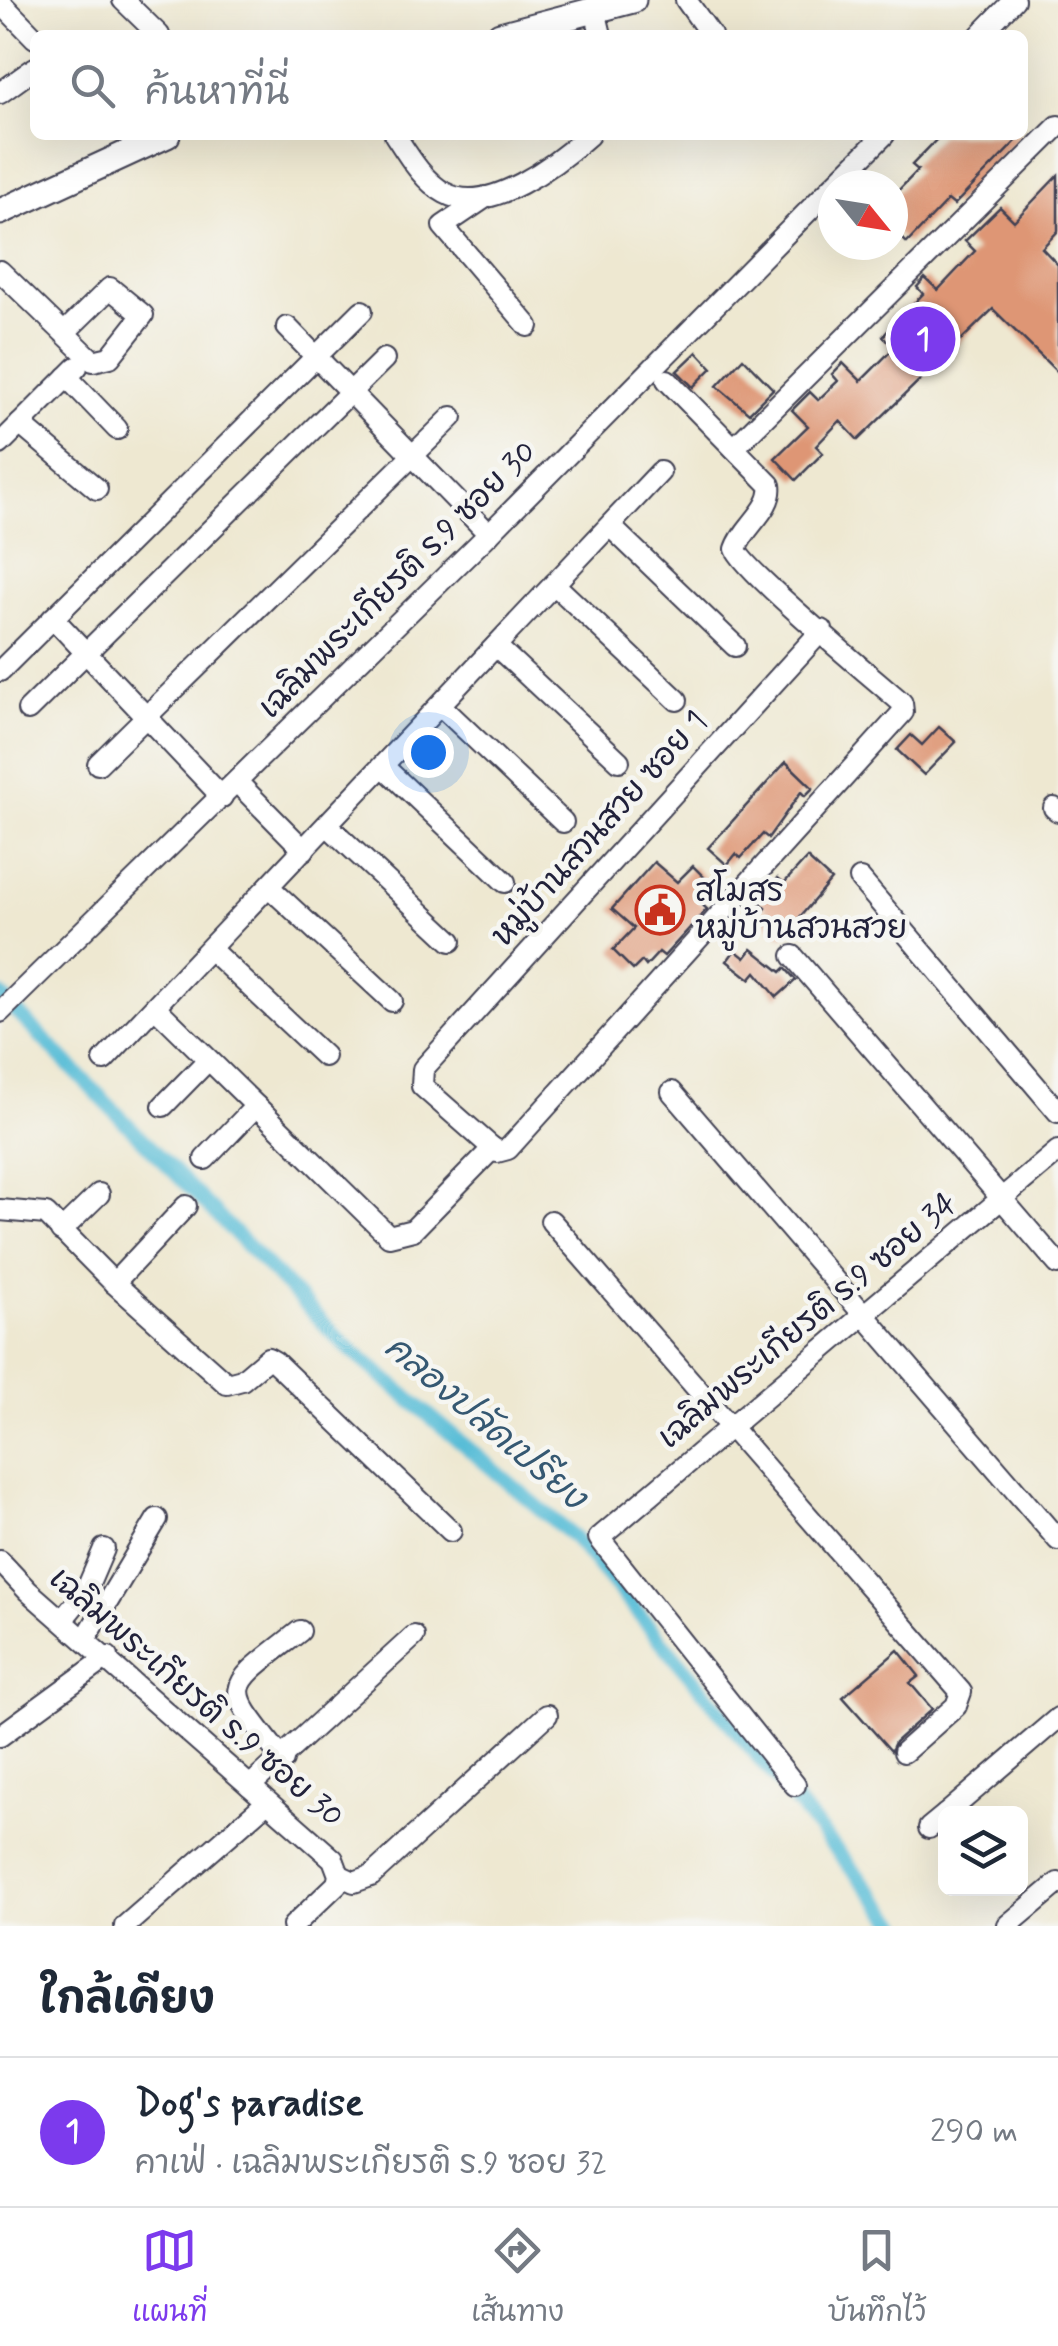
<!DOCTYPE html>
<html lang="th">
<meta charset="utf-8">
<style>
:root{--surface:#fff;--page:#f2f2f3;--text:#1f2937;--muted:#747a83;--line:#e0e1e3;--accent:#7c3aed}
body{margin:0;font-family:Mynerve,"Playpen Sans Thai",sans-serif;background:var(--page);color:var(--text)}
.controls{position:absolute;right:30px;bottom:30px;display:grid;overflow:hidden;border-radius:15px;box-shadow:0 10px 40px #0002}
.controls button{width:90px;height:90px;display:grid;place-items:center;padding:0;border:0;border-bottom:2px solid var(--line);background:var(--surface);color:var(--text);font:50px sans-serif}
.compass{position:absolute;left:818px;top:170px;width:90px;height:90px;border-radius:50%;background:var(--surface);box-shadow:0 10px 40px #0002;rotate:120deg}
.you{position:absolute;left:428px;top:752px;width:35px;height:35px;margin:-25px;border:8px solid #fff;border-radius:50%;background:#1a73e8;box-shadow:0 0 0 15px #1a73e833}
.badge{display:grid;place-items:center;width:65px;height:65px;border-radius:50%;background:var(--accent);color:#fff;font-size:32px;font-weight:700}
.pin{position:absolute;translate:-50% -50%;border:5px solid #fff;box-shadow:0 2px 10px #0006}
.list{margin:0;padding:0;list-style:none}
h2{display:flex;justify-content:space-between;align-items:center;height:130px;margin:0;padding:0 40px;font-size:42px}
h2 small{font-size:32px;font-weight:400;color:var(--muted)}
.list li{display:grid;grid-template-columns:65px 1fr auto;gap:30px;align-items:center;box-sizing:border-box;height:150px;padding:0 40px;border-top:2px solid var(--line)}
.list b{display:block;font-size:38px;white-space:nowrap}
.list p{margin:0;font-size:32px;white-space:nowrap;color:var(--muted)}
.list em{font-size:32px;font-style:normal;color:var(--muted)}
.icon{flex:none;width:55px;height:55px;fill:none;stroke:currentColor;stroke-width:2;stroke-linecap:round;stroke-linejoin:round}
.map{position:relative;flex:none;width:1058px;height:1926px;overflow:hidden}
.search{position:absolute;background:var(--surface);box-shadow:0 10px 40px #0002;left:30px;right:30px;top:30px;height:110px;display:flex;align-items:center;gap:25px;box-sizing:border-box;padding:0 35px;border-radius:15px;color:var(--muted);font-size:38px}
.sheet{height:280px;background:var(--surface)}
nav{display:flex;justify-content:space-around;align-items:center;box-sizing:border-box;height:140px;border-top:2px solid var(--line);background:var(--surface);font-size:28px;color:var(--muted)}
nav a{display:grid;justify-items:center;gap:5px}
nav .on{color:var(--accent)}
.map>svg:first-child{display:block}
</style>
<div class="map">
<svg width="1058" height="1926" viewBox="0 0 1058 1926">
<rect width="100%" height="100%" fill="#f6f6f2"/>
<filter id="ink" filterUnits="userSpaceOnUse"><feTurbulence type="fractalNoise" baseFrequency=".01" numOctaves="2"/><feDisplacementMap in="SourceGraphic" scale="20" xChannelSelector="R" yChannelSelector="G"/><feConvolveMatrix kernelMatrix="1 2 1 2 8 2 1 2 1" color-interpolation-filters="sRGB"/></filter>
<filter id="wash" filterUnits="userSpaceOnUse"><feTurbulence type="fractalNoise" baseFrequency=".0048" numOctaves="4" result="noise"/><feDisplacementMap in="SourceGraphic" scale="40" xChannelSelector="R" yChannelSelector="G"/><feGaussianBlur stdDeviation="2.25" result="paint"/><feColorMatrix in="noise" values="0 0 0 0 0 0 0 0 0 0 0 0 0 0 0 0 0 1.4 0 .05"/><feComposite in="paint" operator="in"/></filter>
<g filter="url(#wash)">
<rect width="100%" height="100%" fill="#eee8d1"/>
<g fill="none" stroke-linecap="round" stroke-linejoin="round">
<path stroke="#58bdd7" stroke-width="15" d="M0 995 344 1344 575 1538 900 1926"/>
</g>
<g id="blocks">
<g fill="#de9675">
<path d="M941 135H1022L954 205 948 200 907 243 893 229V196L918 170 912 165Z"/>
<path d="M1058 175V231L1042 248 1058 265V373L993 309 858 440 840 421 816 446 823 453 796 480 775 458 808 426 792 410 810 392 818 400 838 381 832 374 843 363 861 381 894 348 883 336 923 294 917 287 925 278 938 290 975 251 965 241 1000 207 1014 221Z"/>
<path d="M697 352 712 368 693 387 677 371Z"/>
<path d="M743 358 773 389 749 413 717 386Z"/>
<path d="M939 727 956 742 924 775 897 750 911 735 922 745Z"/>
<path d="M786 762 813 788 805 796 801 792 768 838 763 834 741 858 736 854 727 865 708 848Z"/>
<path d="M807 858 831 880 783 937 759 916 766 908 760 902 778 878 784 883Z"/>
<path d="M654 862 677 882 693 866 709 882 696 899 707 909 664 956 659 952 646 966 642 961 633 970 613 950 634 928 612 909Z"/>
<path d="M752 949 781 972 785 968 796 980 777 997 756 972 750 979 727 961 735 950 745 958Z"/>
<path d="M898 1650 919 1676 910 1683 932 1709 895 1742 891 1751 843 1697Z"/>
</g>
</g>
</g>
<g filter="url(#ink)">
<use href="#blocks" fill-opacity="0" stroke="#414052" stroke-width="2.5"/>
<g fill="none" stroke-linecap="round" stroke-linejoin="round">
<g stroke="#414052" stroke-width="24">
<g id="minor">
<path d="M123 0 159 35"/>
<path d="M686 0 711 35"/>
<path d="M0 2 35 38"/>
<path d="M595 10 601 35"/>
<path d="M980 35 1014 0"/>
<path d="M0 93 35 68"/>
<path d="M395 135C408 155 423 181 445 193 488 217 558 163 589 135"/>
<path d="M834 185 884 135"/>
<path d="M486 197 443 226 528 326"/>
<path d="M0 271 93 361 110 357 143 315 110 288 64 333"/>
<path d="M287 327 489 534"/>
<path d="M67 377 117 429"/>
<path d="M667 380 770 485C774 508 743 527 736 549 741 568 876 680 902 703L903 712 508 1149 497 1152 422 1086 423 1069 822 630"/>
<path d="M20 424 97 489"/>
<path d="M0 444 77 367"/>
<path d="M734 448 1058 126"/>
<path d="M610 526 735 646"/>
<path d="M554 584 677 700"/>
<path d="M53 618 222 797"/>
<path d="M496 646 619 761"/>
<path d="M0 671 362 311"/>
<path d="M441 706 563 822"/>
<path d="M28 710 384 359"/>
<path d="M98 764 452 417"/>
<path d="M384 767 505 882"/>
<path d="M237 782 304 850"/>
<path d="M1054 808 1058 811"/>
<path d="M327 825 451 941"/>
<path d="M860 879 1058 1112"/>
<path d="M269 887 392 1001"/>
<path d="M211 950 324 1056"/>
<path d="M793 956 1058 1264"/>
<path d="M155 1007 389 1236 413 1230 493 1148"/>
<path d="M0 1012 489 534 833 186"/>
<path d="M104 1060 660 472"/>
<path d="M672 1092 1058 1540"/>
<path d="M163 1106 208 1060"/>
<path d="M205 1159 256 1106"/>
<path d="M0 1210 46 1214 114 1283 227 1384 242 1380 268 1358 275 1362 451 1531"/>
<path d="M551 1221 961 1692 956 1706 904 1752"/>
<path d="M61 1231 99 1194"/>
<path d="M114 1283 186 1206"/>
<path d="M0 1561 28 1591 333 1859 339 1875 337 1884 293 1926"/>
<path d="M63 1619 86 1591 104 1549"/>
<path d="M86 1638 157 1519"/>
<path d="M0 1736 108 1657"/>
<path d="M283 1760C222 1682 222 1692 300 1631"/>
<path d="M795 1785 599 1538 1058 1151"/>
<path d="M250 1786 414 1636"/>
<path d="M946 1814 1058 1718"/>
<path d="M929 1828 946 1814"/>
<path d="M339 1875 354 1882 371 1876 547 1715"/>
<path d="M1008 1925 1058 1883"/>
<path d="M125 1926 267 1802"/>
</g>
</g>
<g stroke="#414052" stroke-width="29">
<g id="major">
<path d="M500 35 633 0"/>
<path d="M0 212 167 135"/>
</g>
</g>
<use href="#minor" stroke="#fff" stroke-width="20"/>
<use href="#major" stroke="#fff" stroke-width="25"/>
</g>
</g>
<defs>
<g id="civic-ring" transform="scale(2.5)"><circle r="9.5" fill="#f6f6f2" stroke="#c8321e" stroke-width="1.5"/><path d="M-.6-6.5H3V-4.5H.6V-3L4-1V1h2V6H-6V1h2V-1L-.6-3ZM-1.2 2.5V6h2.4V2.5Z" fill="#c8321e"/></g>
</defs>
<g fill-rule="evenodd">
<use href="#civic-ring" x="660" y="910"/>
</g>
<g text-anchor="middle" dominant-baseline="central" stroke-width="9" stroke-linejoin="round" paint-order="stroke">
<g font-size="32" fill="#22223b" stroke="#f6f6f2">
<text transform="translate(398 580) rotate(-45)">เฉลิมพระเกียรติ ร.9 ซอย 30</text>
<text transform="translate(600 829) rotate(-48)">หมู่บ้านสวนสวย ซอย 1</text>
<text transform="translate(808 1321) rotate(-40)">เฉลิมพระเกียรติ ร.9 ซอย 34</text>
<text transform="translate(196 1698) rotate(41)">เฉลิมพระเกียรติ ร.9 ซอย 30</text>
</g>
<g font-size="32" fill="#22223b" stroke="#f6f6f2" text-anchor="start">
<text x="695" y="892">สโมสร<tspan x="695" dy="37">หมู่บ้านสวนสวย</tspan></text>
</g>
<g font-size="35" font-style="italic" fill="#355872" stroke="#f6f6f2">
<text transform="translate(485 1423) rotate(40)">คลองปลัดเปรียง</text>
</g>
</g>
</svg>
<div class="controls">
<button><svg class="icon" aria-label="layers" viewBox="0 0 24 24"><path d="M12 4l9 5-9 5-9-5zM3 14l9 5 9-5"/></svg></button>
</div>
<svg class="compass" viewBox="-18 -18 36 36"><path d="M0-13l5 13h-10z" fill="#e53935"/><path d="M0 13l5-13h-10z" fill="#747a83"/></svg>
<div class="you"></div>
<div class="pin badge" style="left:923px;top:339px">1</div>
<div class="search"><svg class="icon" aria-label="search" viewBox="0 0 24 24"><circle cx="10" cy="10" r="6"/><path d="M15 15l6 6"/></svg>ค้นหาที่นี่</div>
</div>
<section class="sheet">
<h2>ใกล้เคียง<small></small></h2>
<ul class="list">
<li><span class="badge">1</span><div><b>Dog's paradise</b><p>คาเฟ่ · เฉลิมพระเกียรติ ร.9 ซอย 32</p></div><em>290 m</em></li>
</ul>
</section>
<nav>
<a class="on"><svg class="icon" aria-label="map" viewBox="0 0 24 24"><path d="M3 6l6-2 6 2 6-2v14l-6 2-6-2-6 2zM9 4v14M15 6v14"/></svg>แผนที่</a>
<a><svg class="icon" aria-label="directions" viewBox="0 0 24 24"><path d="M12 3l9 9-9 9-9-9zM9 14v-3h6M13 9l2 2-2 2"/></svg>เส้นทาง</a>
<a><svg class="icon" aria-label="saved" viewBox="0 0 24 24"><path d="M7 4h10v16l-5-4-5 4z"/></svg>บันทึกไว้</a>
</nav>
